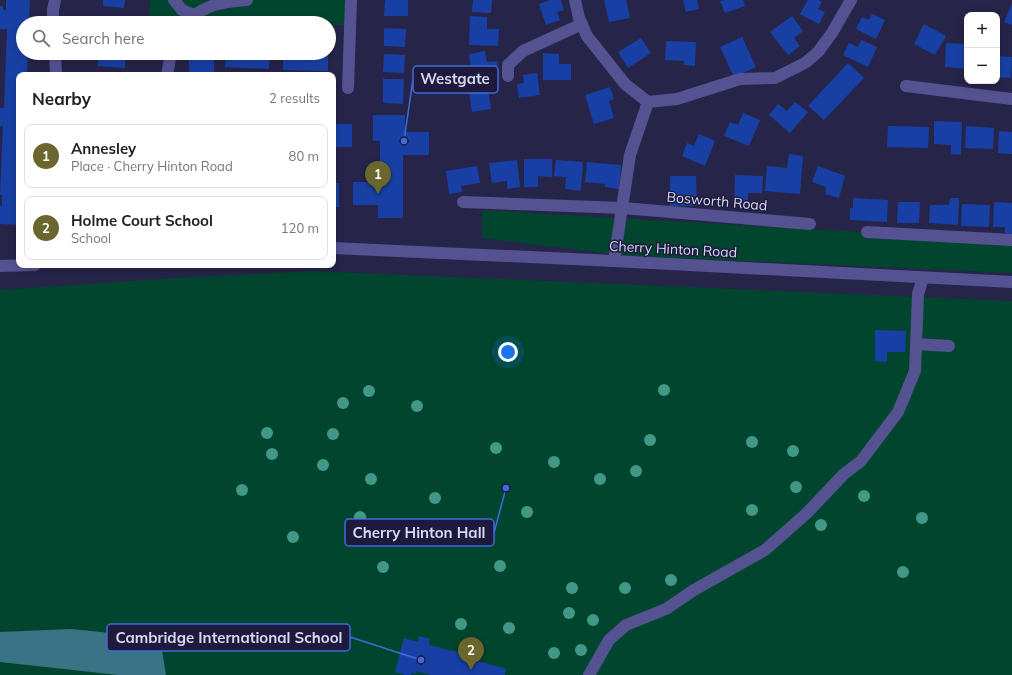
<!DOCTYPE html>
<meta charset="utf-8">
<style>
:root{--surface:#fff;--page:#f2f2f2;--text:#202124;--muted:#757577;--line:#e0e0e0;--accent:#6b662e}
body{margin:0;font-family:Mulish,sans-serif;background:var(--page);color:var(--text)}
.controls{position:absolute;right:12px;top:12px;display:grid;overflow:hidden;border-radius:8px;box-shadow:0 2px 10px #0003}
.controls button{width:36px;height:36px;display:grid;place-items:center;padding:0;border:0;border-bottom:1px solid var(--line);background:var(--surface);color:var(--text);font:20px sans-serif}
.you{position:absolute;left:508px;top:352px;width:14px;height:14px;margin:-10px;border:3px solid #fff;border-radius:50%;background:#1a73e8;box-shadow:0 0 0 6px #1a73e833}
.badge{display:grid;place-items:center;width:26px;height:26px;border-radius:50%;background:var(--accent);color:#fff;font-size:13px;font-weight:700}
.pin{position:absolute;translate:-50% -33px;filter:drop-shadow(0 1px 2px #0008)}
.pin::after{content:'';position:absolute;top:21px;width:14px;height:12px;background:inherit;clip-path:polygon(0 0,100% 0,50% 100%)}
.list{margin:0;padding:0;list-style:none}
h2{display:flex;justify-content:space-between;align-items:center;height:52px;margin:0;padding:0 16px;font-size:17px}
h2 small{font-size:13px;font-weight:400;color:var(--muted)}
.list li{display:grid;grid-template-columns:26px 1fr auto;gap:12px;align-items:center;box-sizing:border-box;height:64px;margin:0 8px 8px;padding:0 8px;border:1px solid var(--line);border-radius:8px}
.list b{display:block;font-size:15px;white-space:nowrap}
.list p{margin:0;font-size:13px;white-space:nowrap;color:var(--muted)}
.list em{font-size:13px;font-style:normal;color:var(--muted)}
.icon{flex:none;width:22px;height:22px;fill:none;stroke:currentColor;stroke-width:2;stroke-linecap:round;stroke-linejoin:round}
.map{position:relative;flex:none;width:1012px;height:675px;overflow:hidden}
.search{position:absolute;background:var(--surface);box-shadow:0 2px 10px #0003;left:16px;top:16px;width:320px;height:44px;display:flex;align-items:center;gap:10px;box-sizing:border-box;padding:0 14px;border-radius:22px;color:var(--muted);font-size:15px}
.panel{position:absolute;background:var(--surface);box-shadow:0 2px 10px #0003;left:16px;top:72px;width:320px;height:196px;border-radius:8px}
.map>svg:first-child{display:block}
</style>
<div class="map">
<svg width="1012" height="675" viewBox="0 0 1012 675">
<rect width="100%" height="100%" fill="#262449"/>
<g fill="#01452f">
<path d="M150 0H350V25H329V23L149 22Z"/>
<path d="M482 210 1012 241V273L630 256 482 238Z"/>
<path d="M313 271 1012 301V675H0V290L190 277Z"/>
</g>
<path fill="#3a7286" d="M71 629 160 638 166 675H118L0 662V632Z"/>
<g fill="#1840a4">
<path d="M6 0H30L29 23H23V53H28L27 75H19V225L0 224V206H2V195H0L3 126H0V108H4L7 29H0V6H3V10H6Z"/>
<path d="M103 0H125L124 8 103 6Z"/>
<path d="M385 0H408V16H384Z"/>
<path d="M473 0H492L491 13 472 12Z"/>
<path d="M550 0H561L564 10 557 12 560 20 546 25 539 4Z"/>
<path d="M604 0H626L630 18 609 22Z"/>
<path d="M683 0H697L699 9 686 12Z"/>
<path d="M724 0H743L745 6 725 13 720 1Z"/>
<path d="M808 0H819L822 2 818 9 825 12 819 24 800 14Z"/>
<path d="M1012 3V25L1004 22Z"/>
<path d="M872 14 885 20 876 39 856 29 862 17 869 20Z"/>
<path d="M62 16 83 17 82 23H61Z"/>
<path d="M470 16 487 17V29H499L498 46 469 45Z"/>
<path d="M792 16 803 31 794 38 800 46 788 55 770 32Z"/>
<path d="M106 18 127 19V23H106Z"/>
<path d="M924 24 946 36 935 55 914 44Z"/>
<path d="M384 28 406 29 405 47 384 46Z"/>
<path d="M742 37 756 67 734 77 720 47Z"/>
<path d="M641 38 651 53 628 68 618 52Z"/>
<path d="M861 40 877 47 868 67 843 55 849 43 858 47Z"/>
<path d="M666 41 696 42 695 66 684 65V61L665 60Z"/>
<path d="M946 43 967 44V69L945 67Z"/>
<path d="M485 51 487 62 497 61 499 75 473 79 469 54Z"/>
<path d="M98 53H126L125 68 98 66Z"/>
<path d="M189 53H214V73L189 72Z"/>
<path d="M226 53H270L269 69 225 67Z"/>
<path d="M283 53H328V71L283 70Z"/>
<path d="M543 53 559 54V64H571V80H543Z"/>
<path d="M384 54 405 55 404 73 383 72Z"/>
<path d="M997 56 1012 57 1011 78 997 77Z"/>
<path d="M848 63 864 78 824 120 808 106Z"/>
<path d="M103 72 125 74V75H103Z"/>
<path d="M537 73 540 95 519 98 517 84 524 83 523 75Z"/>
<path d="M383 79H404L403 104 383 103Z"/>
<path d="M487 82 491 109 472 112 468 85Z"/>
<path d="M610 87 614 99 609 101 614 118 594 124 585 95Z"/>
<path d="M795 102 808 112 790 133 769 115 778 104 787 111Z"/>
<path d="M743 113 760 120 749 146 724 136 730 122 738 125Z"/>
<path d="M373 115H405V132H429V155H403V218H378V205H353V182H380V141H373Z"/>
<path d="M934 121 962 122 961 155 951 154V145L934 144Z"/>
<rect x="333" y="124" width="19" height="23"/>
<path d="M888 126 929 127 928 148 887 147Z"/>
<path d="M966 126 994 128 993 149 965 148Z"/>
<path d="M999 131 1012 132V154L998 153Z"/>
<path d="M699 134 715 141 705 166 682 156 687 143 694 146Z"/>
<path d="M789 154 803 156 800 194 765 191 767 166 787 168Z"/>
<path d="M524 159H552V177L538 176V187H524Z"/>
<path d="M517 160 520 187 507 189V181L492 183 489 163Z"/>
<path d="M556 160 583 162 581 191 565 189 566 177 554 176Z"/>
<path d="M587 162 621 165 619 189 605 187V184L585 182Z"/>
<path d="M477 166 480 183 461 186 462 192 449 194 446 171Z"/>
<path d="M818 166 845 176 839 198 825 194 826 187 812 182Z"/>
<path d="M735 175 763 176 762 193H748V203H734Z"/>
<path d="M670 176H696L697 206H670Z"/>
<rect x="333" y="183" width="6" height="24"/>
<path d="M853 198 888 200 887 222 850 220V208H853Z"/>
<path d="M950 198H959L958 225 929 223 930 205H949Z"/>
<path d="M898 202H920L919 223H897Z"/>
<path d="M994 202 1012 203V234L1005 233V227H993Z"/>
<path d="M962 204 990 205 989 227 961 226Z"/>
<path d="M875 330 906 331 905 352H887V362L875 361Z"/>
<path d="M419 636 430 639 429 645 461 653V656L506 669 505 675H431L416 671V674L411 673V675H406L395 672 404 638 418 642Z"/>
</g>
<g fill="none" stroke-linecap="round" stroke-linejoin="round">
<g stroke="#555292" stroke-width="12">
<path d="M174 0 182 10 194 15"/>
<path d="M575 0 579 18 587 36 625 84 648 102"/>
<path d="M53 23V10L55 0"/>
<path d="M186 23C204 4 223 2 247 0"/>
<path d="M55 53 56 75"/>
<path d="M167 75 171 53"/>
<path d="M508 76V65L523 51 582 24"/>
<path d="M906 86 1012 99"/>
<path d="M348 88 351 0"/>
<path d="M463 202 623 208 810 224"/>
<path d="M867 232 1012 240"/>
<path d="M333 248 614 261 1012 282"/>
<path d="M614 261 630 155 648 102 677 99 740 79 775 78 805 63 818 52 832 33 851 0"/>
<path d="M0 266 35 265"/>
<path d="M916 344 949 346"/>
<path d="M589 675 609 640 626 625 666 609 694 590 765 550 807 513 844 474 861 461 898 412 915 371 918 294 923 278"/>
</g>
</g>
<g fill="#419887">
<circle cx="664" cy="390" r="6"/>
<circle cx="369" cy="391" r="6"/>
<circle cx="343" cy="403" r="6"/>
<circle cx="417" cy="406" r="6"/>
<circle cx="267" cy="433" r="6"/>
<circle cx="333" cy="434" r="6"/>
<circle cx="650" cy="440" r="6"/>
<circle cx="752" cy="442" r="6"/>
<circle cx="496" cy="448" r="6"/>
<circle cx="793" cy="451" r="6"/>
<circle cx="272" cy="454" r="6"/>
<circle cx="554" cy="462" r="6"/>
<circle cx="323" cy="465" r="6"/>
<circle cx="636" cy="471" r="6"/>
<circle cx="371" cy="479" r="6"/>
<circle cx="600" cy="479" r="6"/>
<circle cx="796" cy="487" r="6"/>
<circle cx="242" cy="490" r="6"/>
<circle cx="864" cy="496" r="6"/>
<circle cx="435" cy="498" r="6"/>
<circle cx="752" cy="510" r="6"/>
<circle cx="527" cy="512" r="6"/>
<circle cx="360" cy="517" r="6"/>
<circle cx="922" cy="518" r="6"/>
<circle cx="821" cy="525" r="6"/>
<circle cx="293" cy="537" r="6"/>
<circle cx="500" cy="566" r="6"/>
<circle cx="383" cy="567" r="6"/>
<circle cx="903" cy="572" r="6"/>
<circle cx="671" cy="580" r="6"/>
<circle cx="572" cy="588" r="6"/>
<circle cx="625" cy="588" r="6"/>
<circle cx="569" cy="613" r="6"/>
<circle cx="593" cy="620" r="6"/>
<circle cx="461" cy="624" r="6"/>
<circle cx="509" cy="628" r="6"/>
<circle cx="581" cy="650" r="6"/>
<circle cx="554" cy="653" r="6"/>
</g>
<g text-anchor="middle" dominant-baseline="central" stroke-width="3" stroke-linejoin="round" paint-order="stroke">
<g font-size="14" fill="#d7d8f0" stroke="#1d1a3e">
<text transform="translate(717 201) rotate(5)">Bosworth Road</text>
<text transform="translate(673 249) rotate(3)">Cherry Hinton Road</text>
</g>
</g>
<path fill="none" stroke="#426add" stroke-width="1.5" d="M404 141L413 79M506 488L494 533M421 660L350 637"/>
<g fill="#426add" stroke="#1d1a3e" stroke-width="1.5">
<circle cx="404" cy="141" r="4"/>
<circle cx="506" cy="488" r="4"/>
<circle cx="421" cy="660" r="4"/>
</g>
<g fill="#1d1a3e" stroke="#426add" stroke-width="1.5">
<rect x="413" y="66" width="85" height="27" rx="4"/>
<rect x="345" y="519" width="149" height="27" rx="4"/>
<rect x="107" y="624" width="243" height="27" rx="4"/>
</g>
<g font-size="15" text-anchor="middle" font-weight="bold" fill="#d7d8f0">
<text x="455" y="84">Westgate</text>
<text x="419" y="538">Cherry Hinton Hall</text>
<text x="229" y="643">Cambridge International School</text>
</g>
</svg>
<div class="controls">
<button>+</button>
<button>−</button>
</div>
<div class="you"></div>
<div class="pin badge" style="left:378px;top:194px">1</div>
<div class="pin badge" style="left:471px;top:670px">2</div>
<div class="search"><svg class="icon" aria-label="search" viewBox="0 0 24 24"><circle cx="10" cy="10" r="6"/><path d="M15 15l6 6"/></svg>Search here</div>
<section class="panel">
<h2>Nearby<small>2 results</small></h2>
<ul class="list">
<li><span class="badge">1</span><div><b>Annesley</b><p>Place · Cherry Hinton Road</p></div><em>80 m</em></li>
<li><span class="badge">2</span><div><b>Holme Court School</b><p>School</p></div><em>120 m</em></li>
</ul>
</section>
</div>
